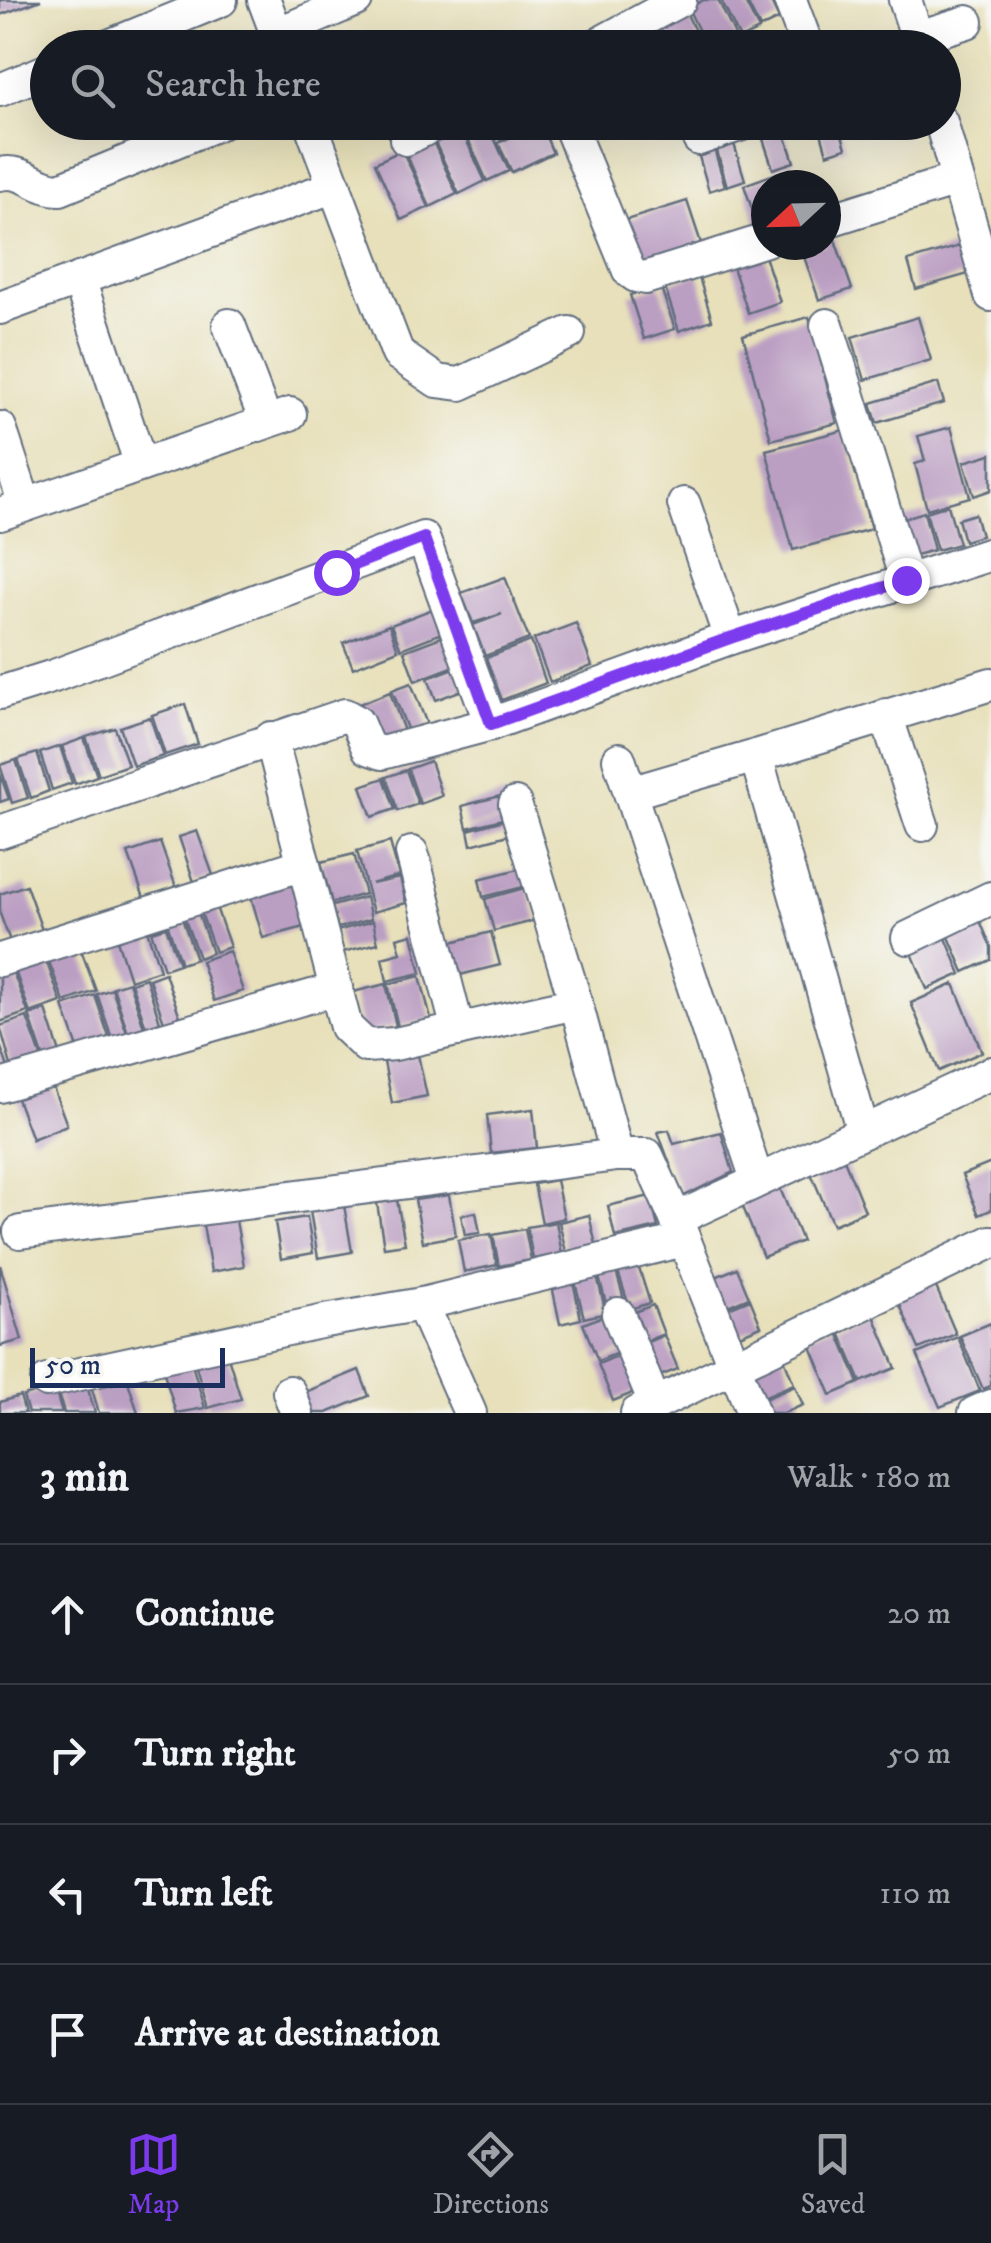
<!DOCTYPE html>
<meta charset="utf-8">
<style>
:root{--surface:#171b24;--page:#20242c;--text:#f1f3f6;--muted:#9ea1a6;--line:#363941;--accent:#7c3aed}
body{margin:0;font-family:"IM FELL DW Pica",serif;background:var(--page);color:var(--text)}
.compass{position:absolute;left:751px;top:170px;width:90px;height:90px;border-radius:50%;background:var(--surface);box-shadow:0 10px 40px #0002;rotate:248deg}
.scale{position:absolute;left:30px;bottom:25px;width:195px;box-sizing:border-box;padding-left:10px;border:5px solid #1b2f5e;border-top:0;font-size:28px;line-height:35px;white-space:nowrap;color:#1b2f5e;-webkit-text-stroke:8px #f6f6f2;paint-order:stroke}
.stop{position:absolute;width:30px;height:30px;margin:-22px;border:8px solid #7c3aed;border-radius:50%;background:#fff}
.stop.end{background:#7c3aed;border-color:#fff;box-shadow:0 2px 10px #0008}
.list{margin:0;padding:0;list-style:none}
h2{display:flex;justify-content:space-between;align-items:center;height:130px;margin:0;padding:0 40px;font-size:42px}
h2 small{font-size:32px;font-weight:400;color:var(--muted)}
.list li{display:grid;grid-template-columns:65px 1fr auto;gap:30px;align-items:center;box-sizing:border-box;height:140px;padding:0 40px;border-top:2px solid var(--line)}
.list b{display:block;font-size:38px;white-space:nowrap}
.list em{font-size:32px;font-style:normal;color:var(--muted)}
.icon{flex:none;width:55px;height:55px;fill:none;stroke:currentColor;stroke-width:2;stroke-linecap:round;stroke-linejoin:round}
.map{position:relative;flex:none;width:991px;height:1413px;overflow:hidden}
.search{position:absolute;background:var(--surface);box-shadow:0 10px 40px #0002;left:30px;right:30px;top:30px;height:110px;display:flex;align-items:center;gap:25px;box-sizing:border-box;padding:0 35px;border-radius:55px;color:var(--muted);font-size:38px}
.sheet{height:690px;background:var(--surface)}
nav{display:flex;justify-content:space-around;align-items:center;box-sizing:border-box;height:140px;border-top:2px solid var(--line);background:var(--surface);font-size:28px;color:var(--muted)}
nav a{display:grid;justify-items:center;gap:5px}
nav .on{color:var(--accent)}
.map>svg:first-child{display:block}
</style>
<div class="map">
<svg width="991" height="1413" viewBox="0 0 991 1413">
<rect width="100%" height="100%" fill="#f6f6f2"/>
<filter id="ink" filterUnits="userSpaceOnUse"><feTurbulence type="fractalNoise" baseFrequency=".01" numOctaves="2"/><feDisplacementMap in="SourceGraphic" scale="20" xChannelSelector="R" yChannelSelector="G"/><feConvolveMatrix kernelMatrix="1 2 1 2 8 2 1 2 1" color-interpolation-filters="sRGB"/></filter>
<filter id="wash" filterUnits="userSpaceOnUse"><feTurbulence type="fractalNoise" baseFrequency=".0048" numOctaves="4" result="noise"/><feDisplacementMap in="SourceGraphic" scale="40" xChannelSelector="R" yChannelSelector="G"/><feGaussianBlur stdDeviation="2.25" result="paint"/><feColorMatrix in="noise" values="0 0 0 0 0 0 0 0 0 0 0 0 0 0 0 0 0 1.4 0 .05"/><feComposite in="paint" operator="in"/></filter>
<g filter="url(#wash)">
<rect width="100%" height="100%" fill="#e7e0ba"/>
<g id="blocks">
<g fill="#bb9fc3">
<path d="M0 0H41L0 15Z"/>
<path d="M704 0H718L741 48H707L688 8Z"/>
<path d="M721 0H744L759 30 740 39Z"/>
<path d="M746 0H770L779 19 760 28Z"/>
<path d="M686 12 703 48H666L655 27Z"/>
<path d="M460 122H487L509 171 487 181Z"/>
<path d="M492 122H537L500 140Z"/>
<path d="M818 122H838L846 148 827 154Z"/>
<path d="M540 123 553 153 512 172 498 143Z"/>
<path d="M459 124 485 181 459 194 432 136Z"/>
<path d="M784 131 794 162 773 169 763 139Z"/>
<path d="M731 134 745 180 727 186 714 140Z"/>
<path d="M431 137 457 194 430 207 404 149Z"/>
<path d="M712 142 725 186 709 191 696 146Z"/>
<path d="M402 150 429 207 401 220 375 163Z"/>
<path d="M777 173 781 185H766V224L758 227 744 185Z"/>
<path d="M687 201 701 243 640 263 626 220Z"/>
<path d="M833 234 852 289 819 300 800 245H826V237Z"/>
<path d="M963 245 972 273 916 289 908 261Z"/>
<path d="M764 253 780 302 748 313 732 264Z"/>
<path d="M698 274 712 320 679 331 664 285Z"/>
<path d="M660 285 675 329 644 339 630 295Z"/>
<path d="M809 317 837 423 771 440 743 335Z"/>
<path d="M918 317 931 360 865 380 852 337Z"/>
<path d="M938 383 944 403 877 423 871 403Z"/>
<path d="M951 427 970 497 927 509 915 464 925 461 918 436Z"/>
<path d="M844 430 871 529 793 550 766 450Z"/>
<path d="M991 454V490L974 496 964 462Z"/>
<path d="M948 505 959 544 937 550 926 512Z"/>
<path d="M924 512 934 550 912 556 901 519Z"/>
<path d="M975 514 981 536 964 541 958 519Z"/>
<path d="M505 577 529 639 485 656 473 625 502 614 473 623 461 593Z"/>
<path d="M435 608 444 632 401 649 391 625Z"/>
<path d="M576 623 592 666 550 682 534 639Z"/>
<path d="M389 625 398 650 353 668 343 643Z"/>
<path d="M444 636 455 666 415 681 404 651Z"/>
<path d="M531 641 546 683 502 700 486 658Z"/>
<path d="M457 667 465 689 436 700 428 678Z"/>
<path d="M411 683 428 727 409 734 392 690Z"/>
<path d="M390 692 405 734 375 745 359 704Z"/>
<path d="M185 704 198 744 165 755 152 715Z"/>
<path d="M150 717 163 756 133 766 120 727Z"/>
<path d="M115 728 128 765 99 775 86 737Z"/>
<path d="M84 738 97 776 75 784 62 746Z"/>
<path d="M60 746 72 783 52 790 40 753Z"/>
<path d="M37 753 49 791 31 798 18 759Z"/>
<path d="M16 760 28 798 12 803 0 765Z"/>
<path d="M430 761 442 796 420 804 408 769Z"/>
<path d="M406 770 418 804 398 811 386 777Z"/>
<path d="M0 774 9 799 0 802Z"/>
<path d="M384 778 395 809 372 817 361 786Z"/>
<path d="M504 795 510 817 467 828 462 806Z"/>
<path d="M511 818 515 833 471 845 468 830Z"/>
<path d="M197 831 213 875 194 882 179 837Z"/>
<path d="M160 842 176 887 144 898 128 853Z"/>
<path d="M390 842 399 876 371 884 400 878 406 903 373 912 357 851Z"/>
<path d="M354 854 365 894 332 903 321 862Z"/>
<path d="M523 868 527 886 483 897 479 879Z"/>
<path d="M296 880 308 926 263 938 250 893Z"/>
<path d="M26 885 42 930 10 941 0 914V894Z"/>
<path d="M528 887 537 920 494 931 485 899Z"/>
<path d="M366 897 371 919 338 928 332 906Z"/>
<path d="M215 904 230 947 215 952 200 910Z"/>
<path d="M198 912 212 953 199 958 184 917Z"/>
<path d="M181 915 196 959 181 964 166 920Z"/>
<path d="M978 916 991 947V960L964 972 946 930Z"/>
<path d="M373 921 378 943 343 952 337 931Z"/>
<path d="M146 927 160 970 130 980 116 937Z"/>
<path d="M166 927 179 964 164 969 151 931Z"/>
<path d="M943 931 961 974 927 989 909 946Z"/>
<path d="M491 932 500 965 452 977 444 944Z"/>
<path d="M412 934 421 973 387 981 382 958 401 953 397 938Z"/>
<path d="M80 947 96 991 64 1002 48 959Z"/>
<path d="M229 951 243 991 214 1001 201 961Z"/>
<path d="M45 957 61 1002 30 1013 14 968Z"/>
<path d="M12 969 28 1012 0 1022V973Z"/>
<path d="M165 973 180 1017 164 1022 149 979Z"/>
<path d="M420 976 431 1019 398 1027 388 984Z"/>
<path d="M146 978 160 1022 146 1027 131 983Z"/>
<path d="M129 982 144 1027 128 1033 113 987Z"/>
<path d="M386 984 396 1026 363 1034 353 992Z"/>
<path d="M954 984 982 1052 939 1071 911 1003Z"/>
<path d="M112 989 127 1033 112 1038 97 994Z"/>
<path d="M95 995 109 1037 78 1048 63 1006Z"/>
<path d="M46 1010 60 1053 44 1059 29 1015Z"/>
<path d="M27 1017 42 1059 12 1069 0 1026Z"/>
<path d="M0 1045 9 1070 0 1073Z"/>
<path d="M418 1055 427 1096 392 1103 384 1062Z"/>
<path d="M52 1085 67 1125 32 1139 17 1099Z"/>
<path d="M533 1109 537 1148 491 1153 487 1115Z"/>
<path d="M669 1130 674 1144 721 1132 733 1172 682 1197 658 1132Z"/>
<path d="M843 1157 865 1211 833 1225 810 1171Z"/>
<path d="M991 1163V1210L979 1215 962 1175Z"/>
<path d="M556 1180 564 1218 542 1223 534 1184Z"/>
<path d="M779 1186 802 1241 763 1257 741 1202Z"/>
<path d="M449 1195 456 1236 423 1242 415 1200Z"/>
<path d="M650 1196 658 1227 615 1237 608 1206Z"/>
<path d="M397 1200 405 1244 384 1247 377 1203Z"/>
<path d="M344 1205 352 1252 318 1258 310 1211Z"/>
<path d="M476 1212 480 1233 465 1235 461 1215Z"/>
<path d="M589 1215 596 1245 566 1252 559 1222Z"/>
<path d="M307 1217 313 1253 281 1259 275 1222Z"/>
<path d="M236 1220 244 1266 211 1272 203 1225Z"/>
<path d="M556 1222 562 1254 533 1259 527 1227Z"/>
<path d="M525 1229 531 1260 499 1266 493 1235Z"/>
<path d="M491 1234 497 1265 464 1272 458 1240Z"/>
<path d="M637 1262 650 1303 630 1309 617 1269Z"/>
<path d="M0 1265 22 1340 0 1346Z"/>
<path d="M615 1268 627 1310 609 1314 598 1273Z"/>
<path d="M737 1268 749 1297 718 1310 706 1281Z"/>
<path d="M596 1272 606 1313 584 1318 574 1277Z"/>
<path d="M572 1277 581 1319 560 1324 551 1281Z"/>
<path d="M933 1280 956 1334 919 1349 896 1296Z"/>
<path d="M750 1299 761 1326 730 1339 719 1312Z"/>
<path d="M653 1305 664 1334 638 1344 626 1315Z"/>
<path d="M872 1311 896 1368 861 1382 837 1326Z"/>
<path d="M608 1314 623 1351 598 1361 583 1324Z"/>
<path d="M991 1323V1386L983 1389 960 1336Z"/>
<path d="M835 1325 859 1383 831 1395 807 1337Z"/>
<path d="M664 1335 678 1369 652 1379 638 1346Z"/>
<path d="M958 1337 980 1391 940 1407 917 1354Z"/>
<path d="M226 1350 241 1399 208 1408 194 1359Z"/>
<path d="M625 1353 640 1390 613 1401 598 1364Z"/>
<path d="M782 1354 794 1384 756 1400 743 1370Z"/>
<path d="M191 1361 205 1408 176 1413 163 1369Z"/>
<path d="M359 1370 369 1396 327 1413H305L298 1395Z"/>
<path d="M125 1372 138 1413H99L90 1382Z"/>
<path d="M85 1379 95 1413H64L56 1388Z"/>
<path d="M795 1386 803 1405 784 1413H761L757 1402Z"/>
<path d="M54 1387 62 1413H28L23 1396Z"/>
<path d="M20 1396 25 1413H0V1402Z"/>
</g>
</g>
</g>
<g filter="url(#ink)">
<use href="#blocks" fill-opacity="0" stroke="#626d7e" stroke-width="2.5"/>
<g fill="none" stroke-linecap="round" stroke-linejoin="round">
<g stroke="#626d7e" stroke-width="36">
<g id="minor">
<path d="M264 0 282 48"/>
<path d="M790 0 808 48"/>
<path d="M905 0 921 48"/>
<path d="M277 34 356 0"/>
<path d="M918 37 967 22"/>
<path d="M104 48 221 0"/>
<path d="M591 48 680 0"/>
<path d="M0 90 48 70"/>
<path d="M310 122 398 354 437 381 460 384 569 333"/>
<path d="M568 122 629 271 636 276 645 278 766 240"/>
<path d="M941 122 991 295"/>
<path d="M406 139 440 122"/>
<path d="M699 139 748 122"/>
<path d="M0 174C22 168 37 189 60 189L222 122"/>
<path d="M826 221 956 180"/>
<path d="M79 279 141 465"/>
<path d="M0 308 335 186"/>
<path d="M229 325 266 422"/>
<path d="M827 325 906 580"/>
<path d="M0 428 25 505"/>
<path d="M684 504 730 638"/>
<path d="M0 514 290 414"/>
<path d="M0 693 54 676 423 538 491 724"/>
<path d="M886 715 922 825"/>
<path d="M271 738 346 1027 366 1046 395 1044 576 1003"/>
<path d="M619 759 757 1180"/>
<path d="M630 793 756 756"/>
<path d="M515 804 576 1003 617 1155"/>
<path d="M0 832 345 715 357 722 368 748 382 753 491 724 730 638 991 554"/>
<path d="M412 853 458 1030"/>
<path d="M908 938 991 898"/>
<path d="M0 960 304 864"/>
<path d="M0 1086 336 989"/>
<path d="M863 1132 756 756 991 684"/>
<path d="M676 1219 991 1073"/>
<path d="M20 1232 617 1155H647L676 1219 753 1413"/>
<path d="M422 1304 470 1413"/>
<path d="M618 1314 655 1404"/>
<path d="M47 1381 325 1321 422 1304 684 1240"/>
<path d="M289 1392 297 1413"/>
<path d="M637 1413 991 1242"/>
<path d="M975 1413 991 1406"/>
</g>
</g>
<use href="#minor" stroke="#fff" stroke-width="32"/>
</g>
</g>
<g fill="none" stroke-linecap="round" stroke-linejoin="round" filter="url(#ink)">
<path stroke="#7c3aed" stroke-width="12" d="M336 572 424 538 491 724 730 638 906 580"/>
</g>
</svg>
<svg class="compass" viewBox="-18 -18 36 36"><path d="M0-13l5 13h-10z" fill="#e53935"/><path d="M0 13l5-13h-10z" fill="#9ea1a6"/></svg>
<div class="scale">50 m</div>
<div class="stop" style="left:336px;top:572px"></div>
<div class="stop end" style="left:906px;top:580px"></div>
<div class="search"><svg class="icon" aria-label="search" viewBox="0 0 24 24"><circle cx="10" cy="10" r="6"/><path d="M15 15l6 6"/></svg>Search here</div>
</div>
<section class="sheet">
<h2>3 min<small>Walk · 180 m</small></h2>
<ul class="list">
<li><svg class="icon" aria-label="ahead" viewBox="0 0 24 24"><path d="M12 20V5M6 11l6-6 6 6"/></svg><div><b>Continue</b></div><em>20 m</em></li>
<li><svg class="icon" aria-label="right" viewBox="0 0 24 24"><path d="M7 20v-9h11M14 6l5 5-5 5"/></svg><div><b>Turn right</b></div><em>50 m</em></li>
<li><svg class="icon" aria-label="left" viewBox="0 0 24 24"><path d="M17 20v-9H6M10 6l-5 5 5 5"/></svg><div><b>Turn left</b></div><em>110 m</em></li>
<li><svg class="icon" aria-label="arrive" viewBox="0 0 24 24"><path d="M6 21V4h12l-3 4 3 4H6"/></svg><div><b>Arrive at destination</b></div></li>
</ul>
</section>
<nav>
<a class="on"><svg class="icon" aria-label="map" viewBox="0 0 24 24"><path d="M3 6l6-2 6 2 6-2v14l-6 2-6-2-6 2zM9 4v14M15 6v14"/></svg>Map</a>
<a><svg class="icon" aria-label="directions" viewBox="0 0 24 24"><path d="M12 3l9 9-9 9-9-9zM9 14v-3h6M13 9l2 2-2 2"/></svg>Directions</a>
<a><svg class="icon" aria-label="saved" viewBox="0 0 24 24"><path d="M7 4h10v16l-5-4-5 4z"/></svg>Saved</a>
</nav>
